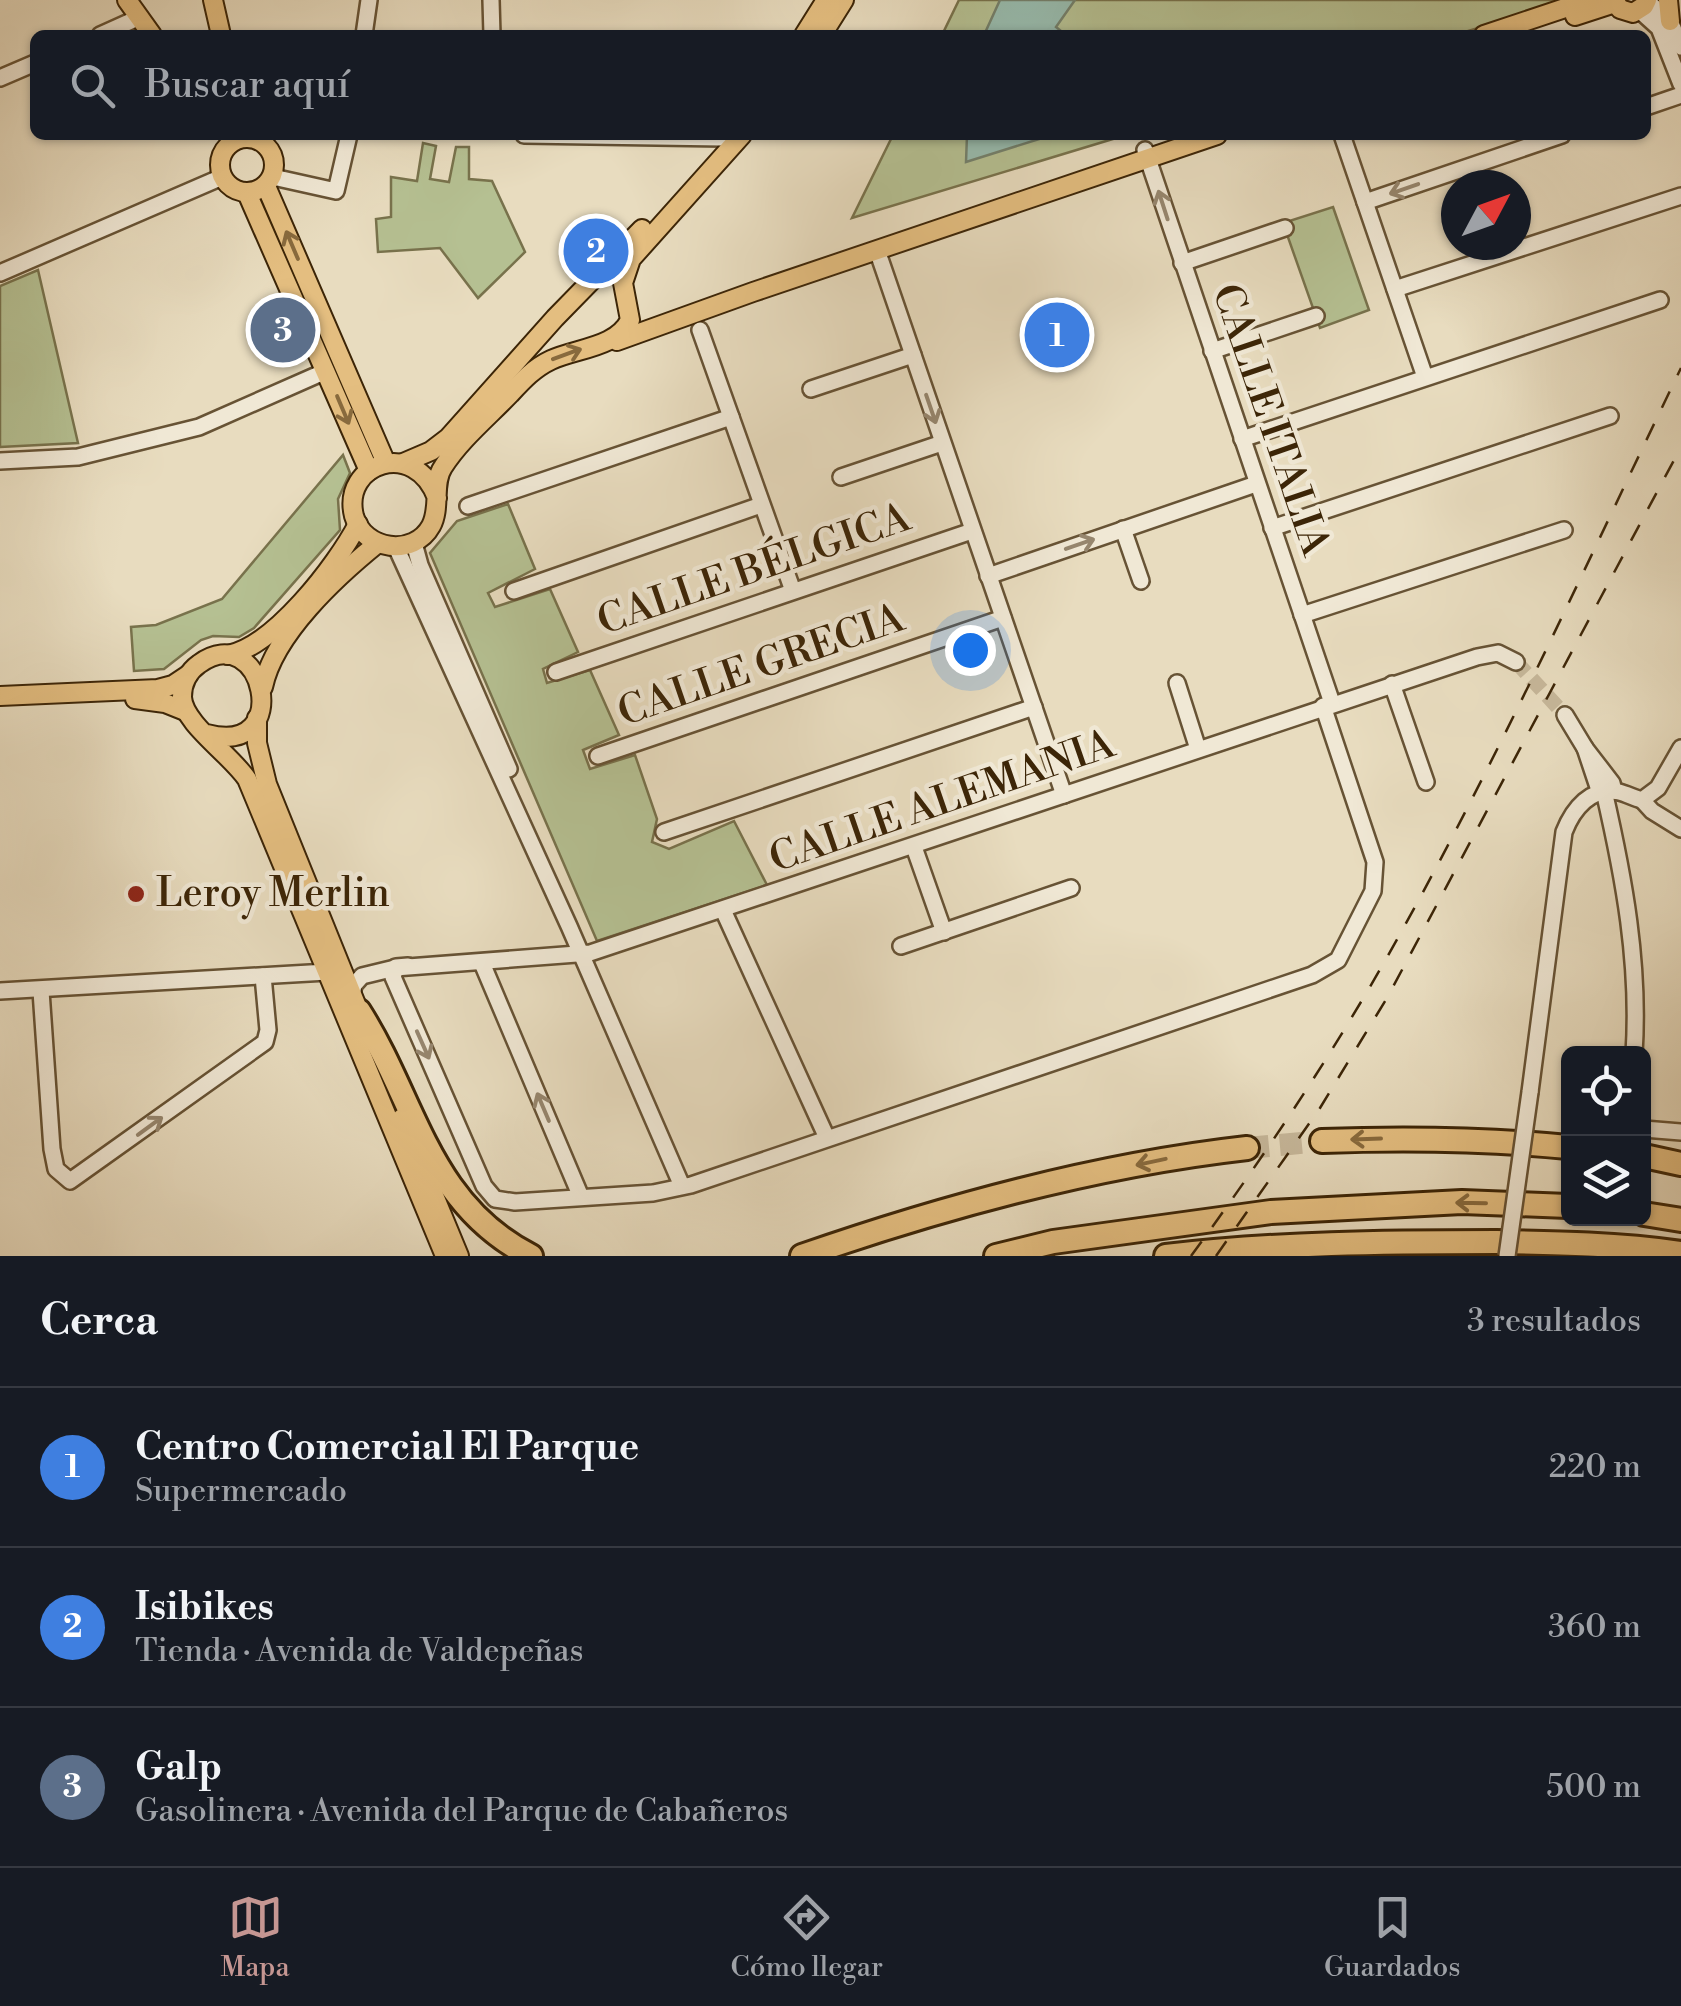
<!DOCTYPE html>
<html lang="es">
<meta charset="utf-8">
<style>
:root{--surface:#171b24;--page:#242831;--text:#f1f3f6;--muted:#9ea1a6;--line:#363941;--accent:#c59692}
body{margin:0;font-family:"Libre Bodoni",serif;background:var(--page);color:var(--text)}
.controls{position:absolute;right:30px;bottom:30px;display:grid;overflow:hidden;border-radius:15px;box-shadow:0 2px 8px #0004}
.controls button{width:90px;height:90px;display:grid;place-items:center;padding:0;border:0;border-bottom:2px solid var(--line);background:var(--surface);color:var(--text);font:50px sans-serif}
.compass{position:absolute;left:1441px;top:170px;width:90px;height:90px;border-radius:50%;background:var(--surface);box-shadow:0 2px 8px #0004;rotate:49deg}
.you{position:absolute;left:970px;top:650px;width:35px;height:35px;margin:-25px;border:8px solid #fff;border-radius:50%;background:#1a73e8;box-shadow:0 0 0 15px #1a73e833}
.badge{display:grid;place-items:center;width:65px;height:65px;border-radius:50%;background:var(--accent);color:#fff;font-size:32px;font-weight:700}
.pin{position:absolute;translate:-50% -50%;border:5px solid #fff;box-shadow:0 2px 10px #0006}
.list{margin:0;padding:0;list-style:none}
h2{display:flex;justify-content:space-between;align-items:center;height:130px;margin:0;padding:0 40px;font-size:42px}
h2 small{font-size:32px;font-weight:400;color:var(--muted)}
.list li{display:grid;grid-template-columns:65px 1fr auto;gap:30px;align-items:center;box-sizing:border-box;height:160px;padding:0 40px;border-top:2px solid var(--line)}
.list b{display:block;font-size:38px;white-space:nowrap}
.list p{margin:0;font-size:32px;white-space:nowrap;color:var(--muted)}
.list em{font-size:32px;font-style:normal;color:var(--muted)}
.icon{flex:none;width:55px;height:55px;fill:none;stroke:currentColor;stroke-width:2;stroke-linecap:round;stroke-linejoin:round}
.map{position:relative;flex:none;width:1681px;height:1256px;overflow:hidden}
.search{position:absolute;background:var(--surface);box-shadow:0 2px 8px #0004;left:30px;right:30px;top:30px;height:110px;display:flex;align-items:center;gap:25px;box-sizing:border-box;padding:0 35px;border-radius:15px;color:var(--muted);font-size:38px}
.sheet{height:610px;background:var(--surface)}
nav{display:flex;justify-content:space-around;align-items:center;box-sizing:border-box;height:140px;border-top:2px solid var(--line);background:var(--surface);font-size:28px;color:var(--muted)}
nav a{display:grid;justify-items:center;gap:5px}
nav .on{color:var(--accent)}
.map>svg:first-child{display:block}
</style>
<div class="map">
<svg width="1681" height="1256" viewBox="0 0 1681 1256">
<rect width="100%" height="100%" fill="#e8dcbf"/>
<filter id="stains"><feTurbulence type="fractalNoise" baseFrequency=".002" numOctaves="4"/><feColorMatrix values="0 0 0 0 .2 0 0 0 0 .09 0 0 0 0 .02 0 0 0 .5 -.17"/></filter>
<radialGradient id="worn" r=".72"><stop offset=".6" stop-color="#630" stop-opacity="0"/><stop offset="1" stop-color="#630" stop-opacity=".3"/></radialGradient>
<g fill="#b5c092" stroke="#78724c" stroke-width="2.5">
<path d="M959 0H1571L1455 35H942Z"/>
<path d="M893 135H1126L852 218Z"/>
<path d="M423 143 436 146 430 179 449 182 456 147H469V179L492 181 525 252 478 298 440 248 378 252 376 219 391 217V177L417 181Z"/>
<path d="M1333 207 1369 310 1320 328 1283 223Z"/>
<path d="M38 270 78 443 0 447V286Z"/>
<path d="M343 455 350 473 338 499 340 530 254 628 239 637 213 636 201 640 164 669 134 671 131 627 156 625 222 599Z"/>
<path d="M508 504 535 569 488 593 495 607 550 589 578 652 543 669 547 683 590 670 619 735 583 750 590 769 635 755 657 819 652 842 669 849 734 821 767 885 597 941 430 553 457 521Z"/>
</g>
<g fill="#97bcaf" stroke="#73806c" stroke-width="2.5">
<path d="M1000 0H1075L1056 27 1061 31 1058 35H984Z"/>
<path d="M967 135H1052L966 162Z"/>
</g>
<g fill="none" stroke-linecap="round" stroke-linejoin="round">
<path stroke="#c6b79a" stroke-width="15" stroke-dasharray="15 8" stroke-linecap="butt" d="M1516 662 1565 715"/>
<path stroke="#c6b79a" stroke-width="22" stroke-dasharray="22 11" stroke-linecap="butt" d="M1247 1148 1322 1141"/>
<g stroke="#675335" stroke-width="20">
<g id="minor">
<path d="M491 0 492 35"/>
<path d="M1647 1 1670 21 1681 47"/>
<path d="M1639 10 1659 28 1681 84"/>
<path d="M100 35 140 17"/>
<path d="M364 35 369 0"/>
<path d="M0 78 35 63"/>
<path d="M1646 107 1681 95"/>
<path d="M524 135 723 138"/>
<path d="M1342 135 1425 377"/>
<path d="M1145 150 1332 703"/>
<path d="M273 177 336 191 349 135"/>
<path d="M1365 202 1562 135"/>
<path d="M877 250 1064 795"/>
<path d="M1182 263 1285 228"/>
<path d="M0 273 222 177"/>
<path d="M1395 289 1681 196"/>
<path d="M700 330 793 591"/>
<path d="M1212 351 1316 316"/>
<path d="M811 389 913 355"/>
<path d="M1242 439 1660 300"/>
<path d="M0 461 78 457 199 427 326 371"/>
<path d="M841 477 942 443"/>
<path d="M468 506 731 417"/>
<path d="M1272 528 1610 416"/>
<path d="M1123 529 1141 581"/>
<path d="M414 543 420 565 509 769"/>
<path d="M396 547 569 926 682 1186"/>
<path d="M988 576 1256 484"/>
<path d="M514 591 761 505"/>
<path d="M1302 615 1564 530"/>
<path d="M556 672 972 531"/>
<path d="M1177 683 1198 749"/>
<path d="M1392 684 1426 782"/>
<path d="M1565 715 1585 748"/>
<path d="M598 756 1003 618"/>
<path d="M1604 791C1624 878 1640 964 1634 1054"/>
<path d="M1600 793 1585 748 1612 783 1614 791"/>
<path d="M1642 800 1658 788 1681 748"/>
<path d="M1642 800 1652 811 1681 829"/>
<path d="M664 832 1034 707"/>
<path d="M914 847 944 932"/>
<path d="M723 910 827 1138"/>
<path d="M901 946 1071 888"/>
<path d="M482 963 581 1197"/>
<path d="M408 966 396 967 393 977 484 1186 495 1199 515 1202 653 1193 691 1185 1312 975 1338 960 1373 891 1375 862 1323 706"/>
<path d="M0 991 327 972"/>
<path d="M41 991 52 1149 56 1169 70 1181 265 1042 268 1030 263 976"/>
<path d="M352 995 354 985 362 976 395 968 590 953 1477 657 1498 653 1516 662"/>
<path d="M1530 1092 1564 832C1573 809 1591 786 1619 792 1627 794 1634 798 1642 800"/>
<path d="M1644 1129 1681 1132"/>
</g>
</g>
<g stroke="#3c2507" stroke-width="22">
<g id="major">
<path d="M127 0 152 35"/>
<path d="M213 0 221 35"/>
<path d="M1614 0 1620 9 1633 13 1644 6 1647 0"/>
<path d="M1668 0 1670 21"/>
<path d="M1575 16 1615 3"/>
<path d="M804 35 826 0"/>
<path d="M822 35 844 0"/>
<path d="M1484 35 1589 0"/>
<circle cx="247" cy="165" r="27"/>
<path d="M266 186 386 463"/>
<path d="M247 193 369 471"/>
<path d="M617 341 753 292 1217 135"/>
<path d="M403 463 431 451 448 438 555 318 642 229"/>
<path d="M437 498C415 438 341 463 354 516 364 551 414 557 431 526 441 508 432 483 443 467 460 440 488 417 510 394 523 380 534 368 551 360 577 348 616 348 630 320L623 283 631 259 742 135"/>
<path d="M228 655C274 646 336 566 358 524"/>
<path d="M263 687C274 634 336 577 378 543"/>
<path d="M0 696 158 689 173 685 188 675"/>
<path d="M135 699 165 703 185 711"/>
<path d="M257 718V743L267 784 362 1019"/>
<path d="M207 734C296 758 263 617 199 664 189 671 182 683 182 697 183 723 230 754 247 779L445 1256"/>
<path d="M402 1118 459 1256"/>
</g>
</g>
<g stroke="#3c2507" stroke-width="28">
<g id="highway">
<path d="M359 1011C416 1100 427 1203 531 1256"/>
<path d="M1322 1141C1405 1138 1486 1139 1568 1147"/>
<path d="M1644 1156 1681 1164"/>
<path d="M1644 1214 1681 1220"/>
<path d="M802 1256C946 1206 1096 1165 1247 1148"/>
<path d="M996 1256 1053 1242 1271 1212 1462 1202 1568 1206"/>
<path d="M1166 1256C1276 1243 1386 1242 1496 1242 1558 1243 1620 1244 1681 1253"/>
</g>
</g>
<use href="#minor" stroke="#f0e8d5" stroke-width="15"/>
<use href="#major" stroke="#e4be80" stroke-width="18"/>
<use href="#highway" stroke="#e4be80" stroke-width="22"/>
<g stroke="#3c2507" stroke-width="2.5" stroke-dasharray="18 18" stroke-linecap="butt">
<path d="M1191 1256C1269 1150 1342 1040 1405 925 1505 744 1591 554 1681 368"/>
<path d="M1216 1256 1320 1108 1387 998 1681 447"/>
</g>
<g stroke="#675335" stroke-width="20" stroke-linecap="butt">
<path id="minor-bridge" d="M1507 1256 1530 1092"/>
</g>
<use href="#minor-bridge" stroke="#f0e8d5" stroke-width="15"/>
</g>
<defs><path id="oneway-shaft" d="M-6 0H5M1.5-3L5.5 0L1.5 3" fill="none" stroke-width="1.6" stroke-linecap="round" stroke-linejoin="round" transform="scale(2.5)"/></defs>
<g stroke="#96866e">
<use href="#oneway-shaft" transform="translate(1404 189) rotate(161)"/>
<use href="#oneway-shaft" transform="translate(1163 205) rotate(-108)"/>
<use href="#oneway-shaft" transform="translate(931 409) rotate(71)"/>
<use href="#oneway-shaft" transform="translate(1080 544) rotate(-19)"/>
<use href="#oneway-shaft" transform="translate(423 1045) rotate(66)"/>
<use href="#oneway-shaft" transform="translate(543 1107) rotate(-113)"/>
<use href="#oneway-shaft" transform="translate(150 1126) rotate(-36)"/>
</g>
<g stroke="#886a3d">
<use href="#oneway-shaft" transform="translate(292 245) rotate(-113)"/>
<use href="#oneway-shaft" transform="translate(567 354) rotate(-20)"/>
<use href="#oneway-shaft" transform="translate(343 410) rotate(67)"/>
<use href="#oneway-shaft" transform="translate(1366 1139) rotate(178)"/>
<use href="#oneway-shaft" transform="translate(1151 1162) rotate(168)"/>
<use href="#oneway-shaft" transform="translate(1471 1203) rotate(-179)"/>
</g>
<circle fill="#8f2418" stroke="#f0e8d5" stroke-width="4" cx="136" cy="894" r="10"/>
<g text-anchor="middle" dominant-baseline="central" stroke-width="9" stroke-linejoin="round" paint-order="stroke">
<g font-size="40" fill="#3c2507" stroke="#f0e8d5">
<text transform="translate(1270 420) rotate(71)">CALLE ITALIA</text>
<text transform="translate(754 570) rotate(-19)">CALLE BÉLGICA</text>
<text transform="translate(761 666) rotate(-19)">CALLE GRECIA</text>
<text transform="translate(942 802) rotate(-19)">CALLE ALEMANIA</text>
</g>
<g font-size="40" fill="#3c2507" stroke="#f0e8d5" text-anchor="start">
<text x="156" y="894">Leroy Merlin</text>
</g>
</g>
<rect width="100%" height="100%" filter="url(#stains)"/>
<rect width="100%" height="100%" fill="url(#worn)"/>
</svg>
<div class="controls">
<button><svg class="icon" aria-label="locate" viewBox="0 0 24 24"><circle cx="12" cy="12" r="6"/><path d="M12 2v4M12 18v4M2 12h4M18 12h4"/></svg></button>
<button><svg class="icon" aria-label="layers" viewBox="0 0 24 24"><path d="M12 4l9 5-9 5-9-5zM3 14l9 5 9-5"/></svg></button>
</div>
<svg class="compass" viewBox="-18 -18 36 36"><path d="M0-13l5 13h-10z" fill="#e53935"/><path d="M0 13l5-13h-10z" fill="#9ea1a6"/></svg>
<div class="you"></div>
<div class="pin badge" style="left:1057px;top:335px;background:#3f7fe0">1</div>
<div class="pin badge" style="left:596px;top:251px;background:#3f7fe0">2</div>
<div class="pin badge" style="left:283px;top:330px;background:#5c6f8a">3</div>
<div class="search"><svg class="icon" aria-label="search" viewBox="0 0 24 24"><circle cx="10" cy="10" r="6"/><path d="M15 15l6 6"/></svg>Buscar aquí</div>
</div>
<section class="sheet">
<h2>Cerca<small>3 resultados</small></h2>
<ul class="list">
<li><span class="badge" style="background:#3f7fe0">1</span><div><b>Centro Comercial El Parque</b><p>Supermercado</p></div><em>220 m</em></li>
<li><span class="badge" style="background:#3f7fe0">2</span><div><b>Isibikes</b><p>Tienda · Avenida de Valdepeñas</p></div><em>360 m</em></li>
<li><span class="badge" style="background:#5c6f8a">3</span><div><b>Galp</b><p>Gasolinera · Avenida del Parque de Cabañeros</p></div><em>500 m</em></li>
</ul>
</section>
<nav>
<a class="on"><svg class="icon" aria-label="map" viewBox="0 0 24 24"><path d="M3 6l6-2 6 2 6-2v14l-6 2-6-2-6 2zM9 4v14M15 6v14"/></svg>Mapa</a>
<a><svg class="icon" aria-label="directions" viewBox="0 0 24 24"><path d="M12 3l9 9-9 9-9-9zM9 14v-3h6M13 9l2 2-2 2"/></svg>Cómo llegar</a>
<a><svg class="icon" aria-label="saved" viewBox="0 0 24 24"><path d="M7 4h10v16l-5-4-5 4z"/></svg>Guardados</a>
</nav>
